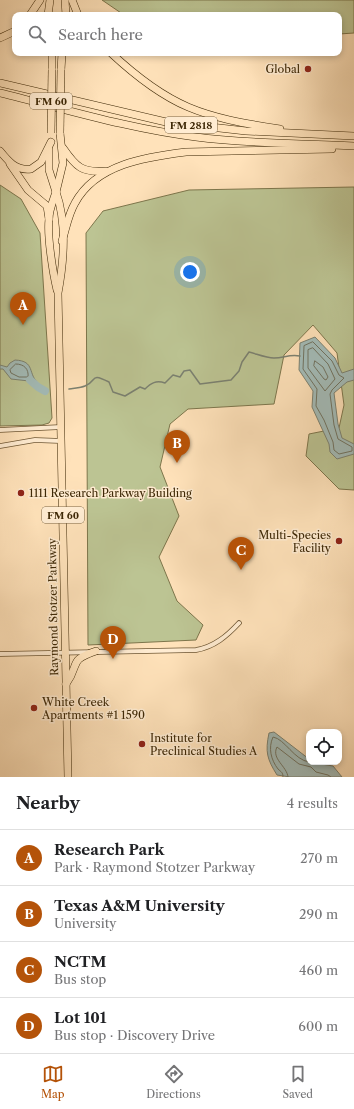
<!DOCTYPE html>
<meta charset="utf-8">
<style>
:root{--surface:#fff;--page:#f6f6f6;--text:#202124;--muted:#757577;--line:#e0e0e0;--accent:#b45309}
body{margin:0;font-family:"Libre Caslon Text",serif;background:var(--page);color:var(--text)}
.controls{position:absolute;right:12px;bottom:12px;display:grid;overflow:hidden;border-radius:8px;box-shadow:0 2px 6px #0003}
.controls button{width:36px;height:36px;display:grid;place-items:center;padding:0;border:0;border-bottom:1px solid var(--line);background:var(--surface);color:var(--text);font:20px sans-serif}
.you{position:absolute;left:190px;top:272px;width:14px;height:14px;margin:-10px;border:3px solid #fff;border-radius:50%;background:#1a73e8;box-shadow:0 0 0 6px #1a73e833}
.badge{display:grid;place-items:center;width:26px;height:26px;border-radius:50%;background:var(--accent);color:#fff;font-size:13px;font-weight:700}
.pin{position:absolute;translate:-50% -33px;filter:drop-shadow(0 1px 2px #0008)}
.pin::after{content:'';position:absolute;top:21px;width:14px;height:12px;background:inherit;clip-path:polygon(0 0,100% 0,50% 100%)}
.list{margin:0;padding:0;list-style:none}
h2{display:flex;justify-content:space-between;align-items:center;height:52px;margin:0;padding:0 16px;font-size:17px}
h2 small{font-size:13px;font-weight:400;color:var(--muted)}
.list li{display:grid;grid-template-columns:26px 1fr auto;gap:12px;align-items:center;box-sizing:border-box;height:56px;padding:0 16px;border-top:1px solid var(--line)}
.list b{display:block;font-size:15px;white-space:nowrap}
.list p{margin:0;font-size:13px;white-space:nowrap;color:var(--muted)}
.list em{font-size:13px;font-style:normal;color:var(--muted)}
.icon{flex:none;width:22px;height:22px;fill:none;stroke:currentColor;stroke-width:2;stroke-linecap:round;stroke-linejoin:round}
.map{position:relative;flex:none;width:354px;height:777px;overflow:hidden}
.search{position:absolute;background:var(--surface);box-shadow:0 2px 6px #0003;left:12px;right:12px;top:12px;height:44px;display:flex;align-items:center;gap:10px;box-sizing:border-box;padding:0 14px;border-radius:8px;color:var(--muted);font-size:15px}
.sheet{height:276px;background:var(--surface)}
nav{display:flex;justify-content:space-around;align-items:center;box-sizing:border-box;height:56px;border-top:1px solid var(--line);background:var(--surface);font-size:11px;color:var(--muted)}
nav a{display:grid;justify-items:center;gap:2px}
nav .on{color:var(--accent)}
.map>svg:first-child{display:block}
</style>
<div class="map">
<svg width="354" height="777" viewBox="0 0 354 777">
<rect width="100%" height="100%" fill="#ffe2ba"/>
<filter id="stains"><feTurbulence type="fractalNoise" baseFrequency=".005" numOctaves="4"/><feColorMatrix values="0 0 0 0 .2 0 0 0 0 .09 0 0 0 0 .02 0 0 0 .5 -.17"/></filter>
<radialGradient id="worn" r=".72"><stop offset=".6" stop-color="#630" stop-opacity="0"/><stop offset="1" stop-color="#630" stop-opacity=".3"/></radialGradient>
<g fill="#bcc493" stroke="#7d764c">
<path d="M102 0H354V33L339 34V15H124Z"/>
<path d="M0 185 21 199 40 233 52 418 49 423 42 425 0 426Z"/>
<path d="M354 187V490L339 489 306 456 309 434 339 428 344 405 337 353 313 325 284 355 274 404 188 409 170 424 160 467 179 516 159 557 177 601 203 625 196 640 88 645 86 233 103 211 189 190Z"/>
</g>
<g fill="#a3bcb9" stroke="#7b8171">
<path d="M315 337 335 358 342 373 354 369V380L347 382 334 393 338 424 342 438 354 444V454L337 459 330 452 329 444 312 407 313 391 299 370 300 343Z"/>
<path d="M15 360C36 361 27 374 39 384L38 387 29 381 11 379 3 369H0V365L7 367 10 363Z"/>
<path d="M274 732 309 759V762L333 766 342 777H290L277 775C267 759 265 752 269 733Z"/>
</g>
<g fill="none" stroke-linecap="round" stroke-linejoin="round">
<g stroke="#707260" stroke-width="1">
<path d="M313 342 332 361 339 375 344 378 332 390 330 394 334 425 338 439 352 447V451L339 454 334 450 333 442 324 420 316 406 317 389 303 369 304 346Z"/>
<path d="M313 348 328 364 335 379 325 391 308 368V350Z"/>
<path d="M315 361 323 367 328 377 326 380 324 379 314 366Z"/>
<path d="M16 364C24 364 29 369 28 377H19L11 373 10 370Z"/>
<path d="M283 777C283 772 281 772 278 769 271 760 268 748 273 737 285 739 294 760 309 762"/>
<path d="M288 777C287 766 271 759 277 747L299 764 311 767 316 772 328 775 331 777"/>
</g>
<path stroke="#7b8171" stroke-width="1.5" d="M69 389C74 388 80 388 85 386 98 381 89 372 109 382L113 392 125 396 140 387 145 389C151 383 156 380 165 383L173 375 180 377 184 371 190 370 200 384 231 380 239 371 242 362 249 352C257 354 266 358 274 358 284 358 289 354 300 356"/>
<path stroke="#a3bcb9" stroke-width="8" d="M30 380 38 387 45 391"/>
<g stroke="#6e5633" stroke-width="5.5">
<g id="minor">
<path d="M0 430 61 427"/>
<path d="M0 446 35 440 61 441"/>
<path d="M0 654 196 650C214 647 227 636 239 623"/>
</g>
</g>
<g stroke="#3e2806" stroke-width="8">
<g id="primary">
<path d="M56 192C67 223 64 261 58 293L68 777"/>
<path d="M56 192C53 201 49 210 49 219 47 237 53 273 57 290"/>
<path d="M66 684C81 663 67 661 96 651"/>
</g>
</g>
<g stroke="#3e2806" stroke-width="8">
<g id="trunk">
<path d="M65 0 66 15"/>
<path d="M72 0 78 15"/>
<path d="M30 15 40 0"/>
<path d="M48 15 50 0"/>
<path d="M0 38 15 31"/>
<path d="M111 53C170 108 202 117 280 129"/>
<path d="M52 70V53"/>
<path d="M61 70 62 53"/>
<path d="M0 83 166 122 246 131 354 136"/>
<path d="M0 93C65 109 130 129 196 137 248 144 301 143 354 146"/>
<path d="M63 148C76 167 82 173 106 171"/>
<path d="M49 149V170L56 192"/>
<path d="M0 151C8 161 16 171 31 169L41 162 51 142"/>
<path d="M10 164 28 190 47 206 49 219"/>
<path d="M56 192 63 163 60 133"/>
<path d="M62 241C66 229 68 215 75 203 96 164 146 157 186 152L332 149"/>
</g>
</g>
<use href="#minor" stroke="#ffecd2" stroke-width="4"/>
<use href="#primary" stroke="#ffe2ba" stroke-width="7"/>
<use href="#trunk" stroke="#ffe2ba" stroke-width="7"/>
<g stroke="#3e2806" stroke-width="8" stroke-linecap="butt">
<g id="trunk-bridge">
<path d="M51 133 52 70"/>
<path d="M60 133 61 70"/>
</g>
</g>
<use href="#trunk-bridge" stroke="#ffe2ba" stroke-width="7"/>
</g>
<g fill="#8f2418" stroke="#ffecd2" stroke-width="1.5">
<circle cx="308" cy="69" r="4"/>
<circle cx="21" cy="493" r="4"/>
<circle cx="339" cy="541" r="4"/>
<circle cx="34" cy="708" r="4"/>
<circle cx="142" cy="744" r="4"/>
</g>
<g text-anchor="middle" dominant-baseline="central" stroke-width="3" stroke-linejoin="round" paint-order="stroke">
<g fill="#ffecd2" stroke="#786343" stroke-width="1">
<rect x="30" y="93" width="42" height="16" rx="3"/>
<rect x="165" y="117" width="52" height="16" rx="3"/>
<rect x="42" y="507" width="42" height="16" rx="3"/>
</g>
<g font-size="10" font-weight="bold" fill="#3e2806">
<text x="51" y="101">FM 60</text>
<text x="191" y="125">FM 2818</text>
<text x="63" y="515">FM 60</text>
</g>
<g font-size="11" fill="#3e2806" stroke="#ffecd2" text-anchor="start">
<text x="300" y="69" text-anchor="end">Global</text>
<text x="29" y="493">1111 Research Parkway Building</text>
<text x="331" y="535" text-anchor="end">Multi-Species<tspan x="331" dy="13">Facility</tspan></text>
<text x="42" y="702">White Creek<tspan x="42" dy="13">Apartments #1 1590</tspan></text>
<text x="150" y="738">Institute for<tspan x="150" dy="13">Preclinical Studies A</tspan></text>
</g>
<g font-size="11" fill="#3e2806" stroke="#ffecd2">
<text transform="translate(53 607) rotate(-91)">Raymond Stotzer Parkway</text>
</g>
</g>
<rect width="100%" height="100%" filter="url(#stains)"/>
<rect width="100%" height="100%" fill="url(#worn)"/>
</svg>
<div class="controls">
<button><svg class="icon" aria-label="locate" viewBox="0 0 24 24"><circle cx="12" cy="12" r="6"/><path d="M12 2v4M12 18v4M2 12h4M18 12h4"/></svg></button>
</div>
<div class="you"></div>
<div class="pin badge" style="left:23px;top:325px">A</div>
<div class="pin badge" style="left:177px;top:463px">B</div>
<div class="pin badge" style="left:241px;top:570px">C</div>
<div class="pin badge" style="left:113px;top:659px">D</div>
<div class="search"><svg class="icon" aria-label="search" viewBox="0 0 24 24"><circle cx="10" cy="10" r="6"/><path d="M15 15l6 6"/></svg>Search here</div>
</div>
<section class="sheet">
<h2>Nearby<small>4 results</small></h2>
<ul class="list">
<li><span class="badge">A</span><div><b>Research Park</b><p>Park · Raymond Stotzer Parkway</p></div><em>270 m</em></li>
<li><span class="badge">B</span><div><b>Texas A&amp;M University</b><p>University</p></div><em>290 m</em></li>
<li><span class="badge">C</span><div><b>NCTM</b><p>Bus stop</p></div><em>460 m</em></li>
<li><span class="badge">D</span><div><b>Lot 101</b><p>Bus stop · Discovery Drive</p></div><em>600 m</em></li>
</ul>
</section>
<nav>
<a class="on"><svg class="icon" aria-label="map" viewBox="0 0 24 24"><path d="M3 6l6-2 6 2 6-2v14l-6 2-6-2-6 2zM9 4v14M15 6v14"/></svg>Map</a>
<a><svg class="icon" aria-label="directions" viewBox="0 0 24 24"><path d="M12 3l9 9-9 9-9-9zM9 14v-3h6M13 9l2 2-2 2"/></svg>Directions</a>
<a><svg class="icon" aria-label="saved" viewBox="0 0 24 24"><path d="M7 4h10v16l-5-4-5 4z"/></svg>Saved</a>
</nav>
